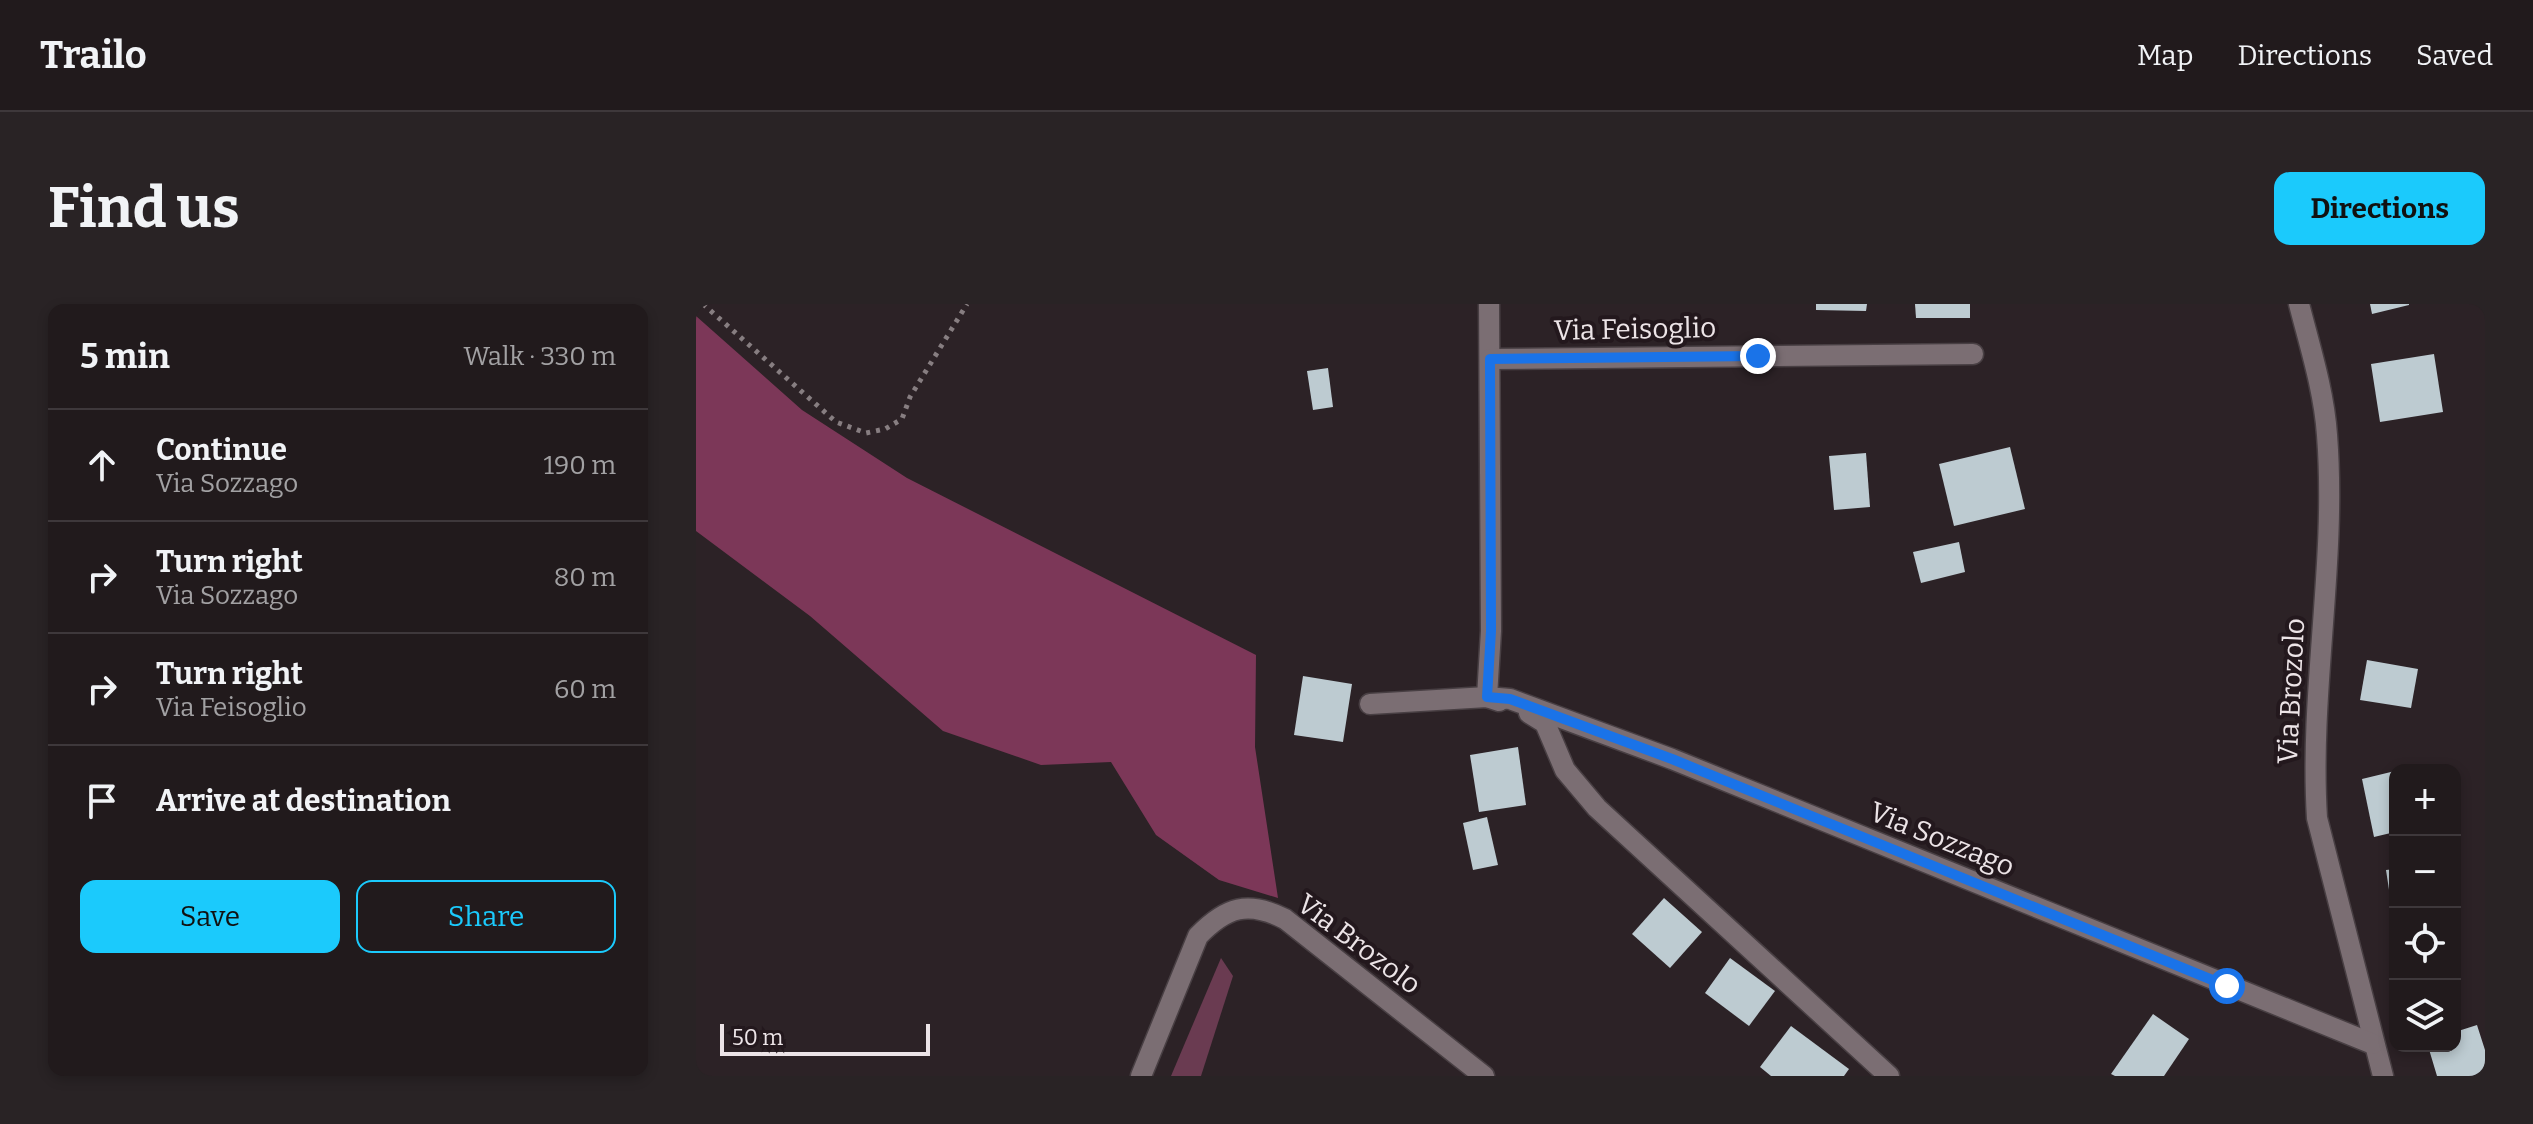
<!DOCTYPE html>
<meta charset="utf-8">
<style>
:root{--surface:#211a1c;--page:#292325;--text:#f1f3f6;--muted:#a2a1a3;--line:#3e383b;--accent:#1bcafc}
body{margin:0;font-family:Bitter,serif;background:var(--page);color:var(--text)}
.controls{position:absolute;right:24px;bottom:24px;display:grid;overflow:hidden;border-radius:16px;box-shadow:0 4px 12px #0003}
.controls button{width:72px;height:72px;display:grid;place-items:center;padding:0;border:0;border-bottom:2px solid var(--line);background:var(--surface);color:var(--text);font:40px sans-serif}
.scale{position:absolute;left:24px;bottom:20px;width:210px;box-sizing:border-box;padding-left:8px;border:4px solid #ece4e7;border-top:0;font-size:22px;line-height:28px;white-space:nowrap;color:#ece4e7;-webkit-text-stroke:6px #23181d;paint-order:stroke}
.stop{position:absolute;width:24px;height:24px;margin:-18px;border:6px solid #1a73e8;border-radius:50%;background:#fff}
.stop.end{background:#1a73e8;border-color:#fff;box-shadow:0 2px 8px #0008}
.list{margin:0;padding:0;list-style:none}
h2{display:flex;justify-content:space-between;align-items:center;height:104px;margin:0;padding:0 32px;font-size:34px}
h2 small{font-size:26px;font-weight:400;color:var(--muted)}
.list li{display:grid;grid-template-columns:52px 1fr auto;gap:24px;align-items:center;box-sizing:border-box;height:112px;padding:0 32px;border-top:2px solid var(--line)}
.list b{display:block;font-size:30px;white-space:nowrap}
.list p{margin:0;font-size:26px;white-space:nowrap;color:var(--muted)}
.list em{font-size:26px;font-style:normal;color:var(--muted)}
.actions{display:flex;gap:16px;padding:24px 32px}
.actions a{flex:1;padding:18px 0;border:2px solid var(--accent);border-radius:16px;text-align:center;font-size:28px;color:var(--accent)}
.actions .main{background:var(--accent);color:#111}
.icon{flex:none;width:44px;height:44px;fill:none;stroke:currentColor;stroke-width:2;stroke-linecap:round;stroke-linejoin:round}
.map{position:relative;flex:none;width:1789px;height:772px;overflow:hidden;border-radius:16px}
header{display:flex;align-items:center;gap:48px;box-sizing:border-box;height:112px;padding:0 40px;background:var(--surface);border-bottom:2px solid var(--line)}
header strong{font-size:38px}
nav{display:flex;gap:44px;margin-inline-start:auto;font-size:28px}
.intro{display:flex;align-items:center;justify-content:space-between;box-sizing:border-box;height:192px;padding:0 48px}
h1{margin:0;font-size:56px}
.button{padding:20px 36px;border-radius:16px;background:var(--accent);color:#111;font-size:28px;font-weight:700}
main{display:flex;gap:48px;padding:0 48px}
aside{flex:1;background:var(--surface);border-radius:16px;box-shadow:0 4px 12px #0003}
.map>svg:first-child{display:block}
</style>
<header>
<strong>Trailo</strong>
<nav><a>Map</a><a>Directions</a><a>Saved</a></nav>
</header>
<div class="intro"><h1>Find us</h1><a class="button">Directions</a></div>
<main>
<aside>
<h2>5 min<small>Walk · 330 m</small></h2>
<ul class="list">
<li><svg class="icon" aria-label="ahead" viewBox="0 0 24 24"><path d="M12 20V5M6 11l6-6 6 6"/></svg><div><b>Continue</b><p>Via Sozzago</p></div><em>190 m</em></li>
<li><svg class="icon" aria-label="right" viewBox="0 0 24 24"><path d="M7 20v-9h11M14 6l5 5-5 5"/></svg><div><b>Turn right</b><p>Via Sozzago</p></div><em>80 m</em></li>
<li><svg class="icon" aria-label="right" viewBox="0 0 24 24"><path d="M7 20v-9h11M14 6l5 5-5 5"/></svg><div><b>Turn right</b><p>Via Feisoglio</p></div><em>60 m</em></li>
<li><svg class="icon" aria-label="arrive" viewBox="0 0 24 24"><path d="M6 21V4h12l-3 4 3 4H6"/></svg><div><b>Arrive at destination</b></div></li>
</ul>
<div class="actions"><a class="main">Save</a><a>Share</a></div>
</aside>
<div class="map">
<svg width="1789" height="772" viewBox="0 0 1789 772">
<rect width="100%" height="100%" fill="#2c2226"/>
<path fill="#6a3b51" d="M525 654 537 672 505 772H475Z"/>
<path fill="#7c3758" d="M0 12 106 106 211 174 560 351 559 443 582 594 523 576 460 531 415 458 345 461 247 427 114 312 0 227Z"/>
<g fill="#bdcbd1">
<path d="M1120 0H1171L1170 7 1120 6Z"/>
<path d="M1219 0H1274V14H1220Z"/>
<path d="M1674 0H1713V1L1676 10Z"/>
<path d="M1738 50 1747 108 1684 118 1675 60Z"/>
<path d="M632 64 637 103 617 106 611 67Z"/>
<path d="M1314 143 1329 205 1258 222 1243 160Z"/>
<path d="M1170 149 1174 203 1138 206 1133 152Z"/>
<path d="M1263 238 1269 268 1225 279 1217 248Z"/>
<path d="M1671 356 1722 365 1715 404 1664 396Z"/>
<path d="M607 372 656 380 647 438 598 431Z"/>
<path d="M822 443 830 501 783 508 774 451Z"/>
<path d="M1699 467V528L1678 533 1666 475Z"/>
<path d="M791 513 802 561 777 566 767 519Z"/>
<path d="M1699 565V612H1697L1690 566Z"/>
<path d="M968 594 1006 628 974 664 936 630Z"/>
<path d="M1034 654 1079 687 1053 722 1009 689Z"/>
<path d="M1457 710 1493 735 1468 772H1419L1415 770Z"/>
<path d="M1781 721 1789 746V772H1741L1732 742H1759V728Z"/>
<path d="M1095 722 1153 765 1148 772H1075L1064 763Z"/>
</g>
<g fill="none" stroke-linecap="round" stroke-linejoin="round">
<g stroke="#483f43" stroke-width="23">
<g id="street">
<path d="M793 0 795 327 791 393 803 397"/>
<path d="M1603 0C1614 43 1628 87 1631 131 1641 259 1613 387 1621 514L1687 772"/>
<path d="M794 55 1277 50"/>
<path d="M674 400 791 393 814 395 976 455 1677 740"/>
<path d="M833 409 849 419 869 466 901 504 1193 772"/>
<path d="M445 772 502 632C530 603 552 596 589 615L788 772"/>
</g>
</g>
<path stroke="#877e81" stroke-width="5" stroke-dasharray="4 6" stroke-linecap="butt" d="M7 0 140 118 170 129 189 125 206 115 214 93 271 0"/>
<use href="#street" stroke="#7b6e73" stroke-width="20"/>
</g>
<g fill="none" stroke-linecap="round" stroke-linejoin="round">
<path stroke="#1a73e8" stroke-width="10" d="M1062 52 794 55 795 327 791 393 814 395 976 455 1531 682"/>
</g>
<g text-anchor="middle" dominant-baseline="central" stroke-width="8" stroke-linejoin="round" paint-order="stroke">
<g font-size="28" fill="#ece4e7" stroke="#23181d">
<text transform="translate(939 25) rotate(-1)">Via Feisoglio</text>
<text transform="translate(1595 387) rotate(-87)">Via Brozolo</text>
<text transform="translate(1246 535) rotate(22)">Via Sozzago</text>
<text transform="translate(663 640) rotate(37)">Via Brozolo</text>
</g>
</g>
</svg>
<div class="controls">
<button>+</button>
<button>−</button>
<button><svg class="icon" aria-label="locate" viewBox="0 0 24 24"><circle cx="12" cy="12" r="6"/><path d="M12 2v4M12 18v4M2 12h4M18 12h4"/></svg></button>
<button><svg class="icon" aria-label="layers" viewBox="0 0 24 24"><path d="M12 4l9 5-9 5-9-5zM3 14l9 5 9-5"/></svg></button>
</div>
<div class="scale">50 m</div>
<div class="stop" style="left:1531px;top:682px"></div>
<div class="stop end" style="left:1062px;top:52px"></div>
</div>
</main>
